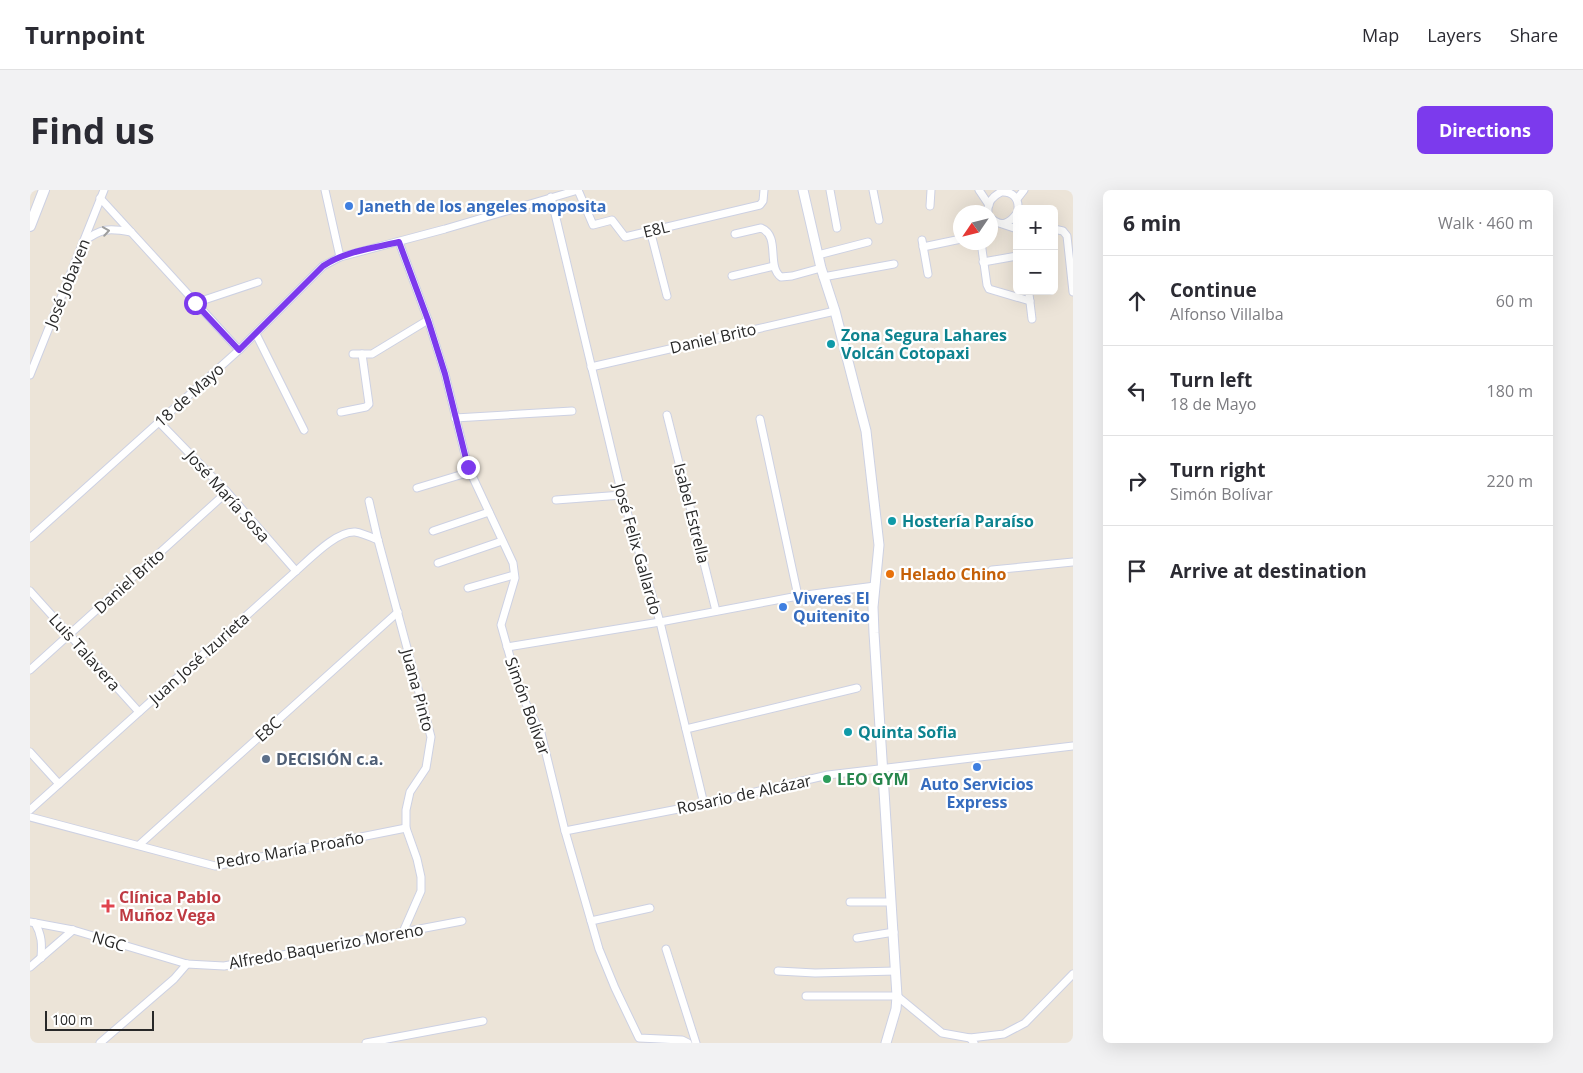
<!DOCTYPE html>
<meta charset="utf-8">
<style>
:root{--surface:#fff;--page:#f2f2f3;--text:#2b2b33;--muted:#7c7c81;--line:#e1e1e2;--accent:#7c3aed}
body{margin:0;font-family:"Open Sans",sans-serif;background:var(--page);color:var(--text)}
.controls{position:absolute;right:15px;top:15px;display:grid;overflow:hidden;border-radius:8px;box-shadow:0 5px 20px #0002}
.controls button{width:45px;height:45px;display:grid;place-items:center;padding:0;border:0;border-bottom:1px solid var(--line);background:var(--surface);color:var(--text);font:25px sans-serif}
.compass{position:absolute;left:923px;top:15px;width:45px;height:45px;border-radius:50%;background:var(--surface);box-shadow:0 5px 20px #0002;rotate:235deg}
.scale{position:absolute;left:15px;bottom:12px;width:109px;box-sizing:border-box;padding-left:5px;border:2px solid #282828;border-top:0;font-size:14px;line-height:18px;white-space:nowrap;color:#282828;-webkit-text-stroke:4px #fff;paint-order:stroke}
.stop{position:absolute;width:15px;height:15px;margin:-11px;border:4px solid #7c3aed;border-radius:50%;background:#fff}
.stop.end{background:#7c3aed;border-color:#fff;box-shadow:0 1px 5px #0008}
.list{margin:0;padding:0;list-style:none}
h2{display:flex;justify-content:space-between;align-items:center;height:65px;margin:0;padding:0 20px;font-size:21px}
h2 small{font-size:16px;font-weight:400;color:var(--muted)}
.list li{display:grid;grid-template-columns:32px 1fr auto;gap:15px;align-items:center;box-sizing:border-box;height:90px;padding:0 20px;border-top:1px solid var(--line)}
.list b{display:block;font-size:19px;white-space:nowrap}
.list p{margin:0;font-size:16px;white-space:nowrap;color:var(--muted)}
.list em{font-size:16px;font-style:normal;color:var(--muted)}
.icon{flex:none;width:28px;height:28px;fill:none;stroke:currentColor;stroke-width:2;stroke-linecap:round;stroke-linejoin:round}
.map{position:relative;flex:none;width:1043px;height:853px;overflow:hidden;border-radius:8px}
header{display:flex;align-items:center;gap:30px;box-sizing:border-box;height:70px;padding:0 25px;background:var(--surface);border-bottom:1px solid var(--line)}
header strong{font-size:24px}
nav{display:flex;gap:28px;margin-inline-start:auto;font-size:18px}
.intro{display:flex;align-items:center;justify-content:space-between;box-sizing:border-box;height:120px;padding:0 30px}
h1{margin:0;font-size:35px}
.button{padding:12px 22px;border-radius:8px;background:var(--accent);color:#fff;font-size:18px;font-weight:700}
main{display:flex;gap:30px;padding:0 30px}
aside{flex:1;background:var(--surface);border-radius:8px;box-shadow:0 5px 20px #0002}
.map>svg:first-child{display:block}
</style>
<header>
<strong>Turnpoint</strong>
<nav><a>Map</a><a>Layers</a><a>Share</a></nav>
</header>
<div class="intro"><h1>Find us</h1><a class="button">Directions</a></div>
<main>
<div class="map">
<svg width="1043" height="853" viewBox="0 0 1043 853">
<rect width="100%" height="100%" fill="#ece4d8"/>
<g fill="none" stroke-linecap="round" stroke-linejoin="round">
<g stroke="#cdd1e3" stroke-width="9">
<g id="minor">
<path d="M295 0 310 67"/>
<path d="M548 0 563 35 582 30 595 47 730 15 733 11 734 0"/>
<path d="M800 0 807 38"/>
<path d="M843 0 849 30"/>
<path d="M949 0 959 15"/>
<path d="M521 7 592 305 630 432 674 614"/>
<path d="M70 8 209 160"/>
<path d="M987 9 994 0"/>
<path d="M900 16 901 0"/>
<path d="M958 22C957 13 963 6 971 2 982 1 989 8 988 19"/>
<path d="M961 28C971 38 980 33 987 23"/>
<path d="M972 34 987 39"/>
<path d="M1024 39 1033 41 1037 46 1043 102"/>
<path d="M620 40 637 106"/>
<path d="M705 44 731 38C751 46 736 76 751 87L762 86 791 78"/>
<path d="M892 50 898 84"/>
<path d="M53 52C71 38 79 38 101 42"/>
<path d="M369 52 398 130 415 184 438 277 483 373 485 388 471 435 490 502 511 543 535 641 569 759 585 798 609 848 652 850 658 853"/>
<path d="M951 52 957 95 959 99 1000 111"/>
<path d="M893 57 931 49"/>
<path d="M788 65 838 52"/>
<path d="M953 72 987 66"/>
<path d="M702 86 744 76"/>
<path d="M793 87 864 74"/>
<path d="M999 104 1002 129"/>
<path d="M165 113 228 92"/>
<path d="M226 144 274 240"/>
<path d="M323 164H342L398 130"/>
<path d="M561 177 805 121"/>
<path d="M0 185 74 0"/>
<path d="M311 222 336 217 339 214 332 164"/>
<path d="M637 225 686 421"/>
<path d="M425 228 542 221"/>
<path d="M730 229 768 406"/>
<path d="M129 232 197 302 266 381"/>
<path d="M387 298 440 282"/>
<path d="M526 310 592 305"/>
<path d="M339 311 348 350 401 547 396 578 380 602 376 620V638L387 669 391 687V701L373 742"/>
<path d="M403 341 459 322"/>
<path d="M0 348 209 160 293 76 310 67 415 39 548 0"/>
<path d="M408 373 472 351"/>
<path d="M962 380 1043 372"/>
<path d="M438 398 484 385"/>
<path d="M0 401 109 522"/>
<path d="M477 457 630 432 768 406 845 396"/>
<path d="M0 480 197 302"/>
<path d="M656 539 827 498"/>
<path d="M0 562 29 594"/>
<path d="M0 620 266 381C280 369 306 341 325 342 332 343 341 347 348 350"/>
<path d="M0 627 185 676 376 638"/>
<path d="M535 641 674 614 798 585 1043 556"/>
<path d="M109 655 368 422"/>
<path d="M820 712H861"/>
<path d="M561 731 620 718"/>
<path d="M0 732 43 740 157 774 194 776 432 731"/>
<path d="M5 733C12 745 12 754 11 768"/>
<path d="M827 748 864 742"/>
<path d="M636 759 666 853"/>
<path d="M0 777 43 740"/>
<path d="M748 781 785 783 866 781"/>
<path d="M776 806H867L912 843 940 848 944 853"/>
<path d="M940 848 974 844 995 833 1043 784"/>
<path d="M70 853 144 789 157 774"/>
<path d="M336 853 453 831"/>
</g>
</g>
<g stroke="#cdd1e3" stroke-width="11">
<path id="tertiary" d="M773 0 791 78 805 121 836 241 849 355 843 417 844 443 867 806 866 819 856 853"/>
</g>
<g stroke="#cdd1e3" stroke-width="12">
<path id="secondary" d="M0 36 14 0"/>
</g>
<use href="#minor" stroke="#fff" stroke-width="7"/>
<use href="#tertiary" stroke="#fff" stroke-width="9"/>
<use href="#secondary" stroke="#fff" stroke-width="10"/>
</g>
<defs><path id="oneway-chevron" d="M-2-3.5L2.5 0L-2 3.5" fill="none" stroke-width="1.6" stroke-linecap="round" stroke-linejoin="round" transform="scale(1.25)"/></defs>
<use stroke="#9e9e9e" href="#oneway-chevron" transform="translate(76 41) rotate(-9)"/>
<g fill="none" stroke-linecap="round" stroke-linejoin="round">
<path stroke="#7c3aed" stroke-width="6" d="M165 113 209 160 293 76C315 61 344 58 369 52L398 130 415 184 438 277"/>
</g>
<g fill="#3f7fe0" stroke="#fff" stroke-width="2">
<circle cx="319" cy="16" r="5"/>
<circle cx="753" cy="417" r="5"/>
<circle cx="947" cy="577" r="5"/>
</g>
<g fill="#0f9aa8" stroke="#fff" stroke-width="2">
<circle cx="801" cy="154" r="5"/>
<circle cx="862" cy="331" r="5"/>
<circle cx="818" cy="542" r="5"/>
</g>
<circle fill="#e8710a" stroke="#fff" stroke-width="2" cx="860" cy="384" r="5"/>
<circle fill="#5c6f8a" stroke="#fff" stroke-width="2" cx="236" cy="569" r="5"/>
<circle fill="#2e9e5b" stroke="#fff" stroke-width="2" cx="797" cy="589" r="5"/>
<path fill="#e0444e" stroke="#fff" stroke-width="2" d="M75.5 708.5h5v5h5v5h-5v5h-5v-5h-5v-5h5z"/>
<g text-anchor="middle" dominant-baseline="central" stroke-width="4.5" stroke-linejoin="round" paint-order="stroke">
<g font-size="16" font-weight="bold" fill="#366cbe" stroke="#fff" text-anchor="start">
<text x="329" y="16">Janeth de los angeles moposita</text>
<text x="763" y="408">Viveres El<tspan x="763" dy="18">Quitenito</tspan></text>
<text x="947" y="594" text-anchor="middle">Auto Servicios<tspan x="947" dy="18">Express</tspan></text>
</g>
<g font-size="16" fill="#282828" stroke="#fff">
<text transform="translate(626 39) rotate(-14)">E8L</text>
<text transform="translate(37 93) rotate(-68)">José Jobaven</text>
<text transform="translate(683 148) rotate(-13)">Daniel Brito</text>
<text transform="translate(159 205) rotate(-42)">18 de Mayo</text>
<text transform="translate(198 306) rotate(48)">José María Sosa</text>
<text transform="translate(662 323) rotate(76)">Isabel Estrella</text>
<text transform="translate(608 359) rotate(74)">José Felix Gallardo</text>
<text transform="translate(99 391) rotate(-42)">Daniel Brito</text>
<text transform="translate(55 462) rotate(48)">Luis Talavera</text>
<text transform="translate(169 468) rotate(-42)">Juan José Izurieta</text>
<text transform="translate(388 500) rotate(75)">Juana Pinto</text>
<text transform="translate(498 516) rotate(70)">Simón Bolívar</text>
<text transform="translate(238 539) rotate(-42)">E8C</text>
<text transform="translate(714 604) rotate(-12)">Rosario de Alcázar</text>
<text transform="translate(260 660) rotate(-10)">Pedro María Proaño</text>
<text transform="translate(79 751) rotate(17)">NGC</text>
<text transform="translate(296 756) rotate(-10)">Alfredo Baquerizo Moreno</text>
</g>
<g font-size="16" font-weight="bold" fill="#0d838f" stroke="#fff" text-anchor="start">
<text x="811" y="145">Zona Segura Lahares<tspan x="811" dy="18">Volcán Cotopaxi</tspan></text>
<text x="872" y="331">Hostería Paraíso</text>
<text x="828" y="542">Quinta Sofia</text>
</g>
<g font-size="16" font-weight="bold" fill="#c56008" stroke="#fff" text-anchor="start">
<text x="870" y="384">Helado Chino</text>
</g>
<g font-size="16" font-weight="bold" fill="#4e5e75" stroke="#fff" text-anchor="start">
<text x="246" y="569">DECISIÓN c.a.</text>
</g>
<g font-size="16" font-weight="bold" fill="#27864d" stroke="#fff" text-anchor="start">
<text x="807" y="589">LEO GYM</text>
</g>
<g font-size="16" font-weight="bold" fill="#be3a42" stroke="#fff" text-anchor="start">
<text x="89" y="707">Clínica Pablo<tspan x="89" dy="18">Muñoz Vega</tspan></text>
</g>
</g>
</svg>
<div class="controls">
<button>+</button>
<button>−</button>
</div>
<svg class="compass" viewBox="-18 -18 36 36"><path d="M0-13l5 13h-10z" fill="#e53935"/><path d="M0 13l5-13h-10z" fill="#7c7c81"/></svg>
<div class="scale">100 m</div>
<div class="stop" style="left:165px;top:113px"></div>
<div class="stop end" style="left:438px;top:277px"></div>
</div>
<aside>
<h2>6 min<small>Walk · 460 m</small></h2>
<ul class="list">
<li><svg class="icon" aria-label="ahead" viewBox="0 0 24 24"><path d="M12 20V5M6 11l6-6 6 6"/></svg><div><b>Continue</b><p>Alfonso Villalba</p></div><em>60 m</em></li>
<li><svg class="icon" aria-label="left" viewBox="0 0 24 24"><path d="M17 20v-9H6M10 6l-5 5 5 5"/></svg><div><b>Turn left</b><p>18 de Mayo</p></div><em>180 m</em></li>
<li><svg class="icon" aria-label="right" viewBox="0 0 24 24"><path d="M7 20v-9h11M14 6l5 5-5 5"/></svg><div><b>Turn right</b><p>Simón Bolívar</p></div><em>220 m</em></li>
<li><svg class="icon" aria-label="arrive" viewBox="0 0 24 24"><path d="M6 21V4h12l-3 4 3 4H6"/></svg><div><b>Arrive at destination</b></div></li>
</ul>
</aside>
</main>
